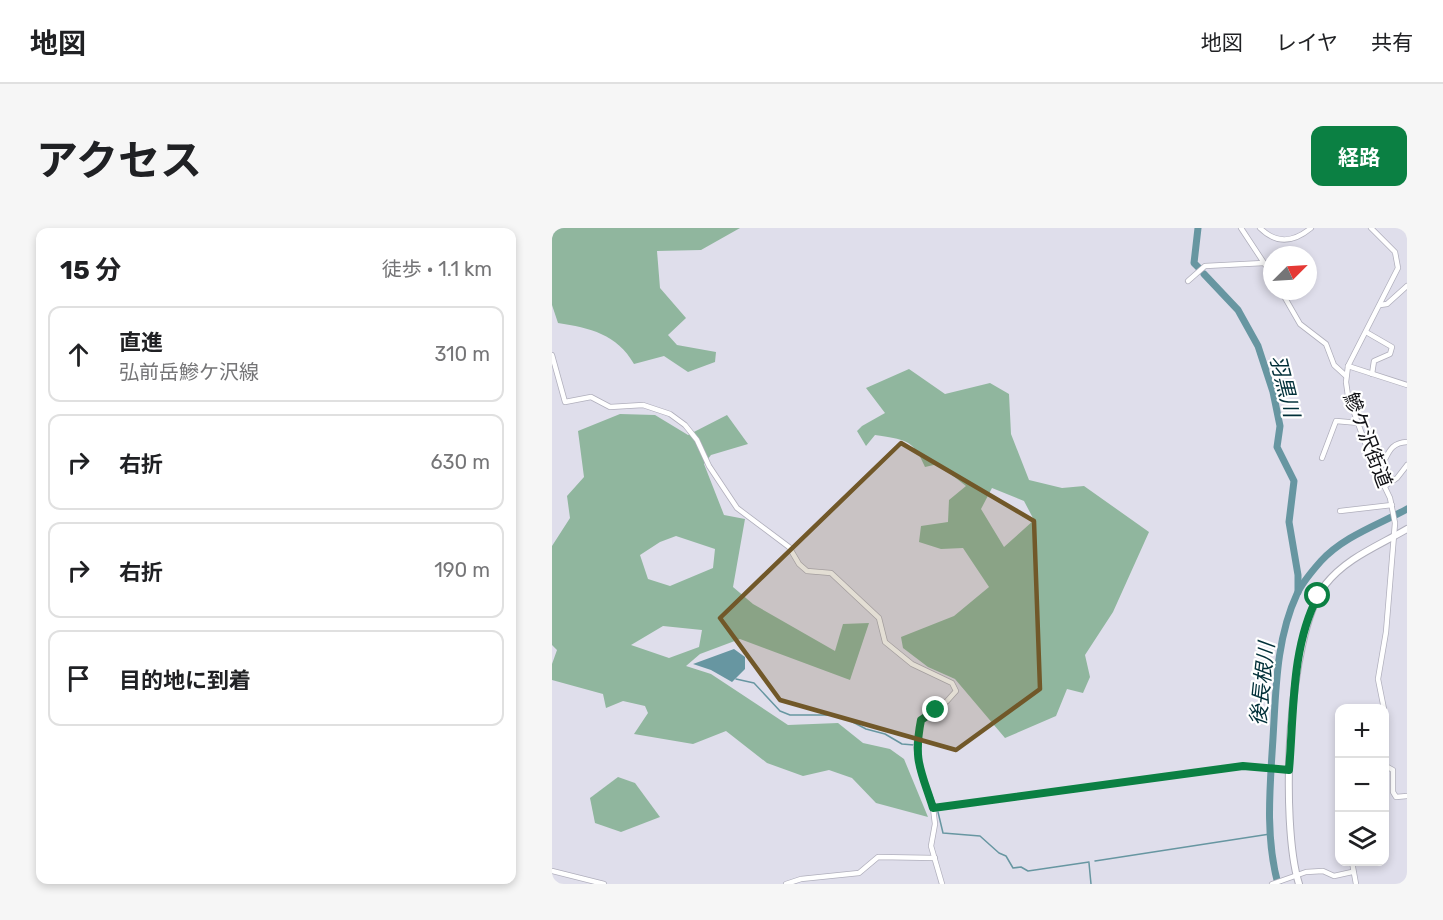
<!DOCTYPE html>
<html lang="ja">
<meta charset="utf-8">
<style>
:root{--surface:#fff;--page:#f6f6f6;--text:#202124;--muted:#757577;--line:#e0e0e0;--accent:#0b8043}
body{margin:0;font-family:Rubik,"Noto Sans JP",sans-serif;background:var(--page);color:var(--text)}
.controls{position:absolute;right:18px;bottom:18px;display:grid;overflow:hidden;border-radius:12px;box-shadow:0 3px 9px #0003}
.controls button{width:54px;height:54px;display:grid;place-items:center;padding:0;border:0;border-bottom:2px solid var(--line);background:var(--surface);color:var(--text);font:30px sans-serif}
.compass{position:absolute;left:711px;top:18px;width:54px;height:54px;border-radius:50%;background:var(--surface);box-shadow:0 3px 9px #0003;rotate:66deg}
.stop{position:absolute;width:18px;height:18px;margin:-14px;border:4px solid #0b8043;border-radius:50%;background:#fff}
.stop.end{background:#0b8043;border-color:#fff;box-shadow:0 2px 6px #0008}
.list{margin:0;padding:0;list-style:none}
h2{display:flex;justify-content:space-between;align-items:center;height:78px;margin:0;padding:0 24px;font-size:26px}
h2 small{font-size:20px;font-weight:400;color:var(--muted)}
.list li{display:grid;grid-template-columns:39px 1fr auto;gap:18px;align-items:center;box-sizing:border-box;height:96px;margin:0 12px 12px;padding:0 12px;border:2px solid var(--line);border-radius:12px}
.list b{display:block;font-size:22px;white-space:nowrap}
.list p{margin:0;font-size:20px;white-space:nowrap;color:var(--muted)}
.list em{font-size:20px;font-style:normal;color:var(--muted)}
.icon{flex:none;width:33px;height:33px;fill:none;stroke:currentColor;stroke-width:2;stroke-linecap:round;stroke-linejoin:round}
.map{position:relative;flex:none;width:855px;height:656px;overflow:hidden;border-radius:12px}
header{display:flex;align-items:center;gap:36px;box-sizing:border-box;height:84px;padding:0 30px;background:var(--surface);border-bottom:2px solid var(--line)}
header strong{font-size:28px}
nav{display:flex;gap:33px;margin-inline-start:auto;font-size:21px}
.intro{display:flex;align-items:center;justify-content:space-between;box-sizing:border-box;height:144px;padding:0 36px}
h1{margin:0;font-size:42px}
.button{padding:15px 27px;border-radius:12px;background:var(--accent);color:#fff;font-size:21px;font-weight:700}
main{display:flex;gap:36px;padding:0 36px}
aside{flex:1;background:var(--surface);border-radius:12px;box-shadow:0 3px 9px #0003}
.map>svg:first-child{display:block}
</style>
<header>
<strong>地図</strong>
<nav><a>地図</a><a>レイヤ</a><a>共有</a></nav>
</header>
<div class="intro"><h1>アクセス</h1><a class="button">経路</a></div>
<main>
<aside>
<h2>15 分<small>徒歩 · 1.1 km</small></h2>
<ul class="list">
<li><svg class="icon" aria-label="ahead" viewBox="0 0 24 24"><path d="M12 20V5M6 11l6-6 6 6"/></svg><div><b>直進</b><p>弘前岳鰺ケ沢線</p></div><em>310 m</em></li>
<li><svg class="icon" aria-label="right" viewBox="0 0 24 24"><path d="M7 20v-9h11M14 6l5 5-5 5"/></svg><div><b>右折</b></div><em>630 m</em></li>
<li><svg class="icon" aria-label="right" viewBox="0 0 24 24"><path d="M7 20v-9h11M14 6l5 5-5 5"/></svg><div><b>右折</b></div><em>190 m</em></li>
<li><svg class="icon" aria-label="arrive" viewBox="0 0 24 24"><path d="M6 21V4h12l-3 4 3 4H6"/></svg><div><b>目的地に到着</b></div></li>
</ul>
</aside>
<div class="map">
<svg width="855" height="656" viewBox="0 0 855 656">
<rect width="100%" height="100%" fill="#dfdeeb"/>
<g fill="#90b69e" fill-rule="evenodd">
<path d="M0 0H188L149 22 105 23 108 60 134 90 116 107 125 117 164 124 163 134 136 144 112 128 82 136C65 106 38 100 6 95L0 77Z"/>
<path d="M357 141 393 166 438 155 457 166 459 206 477 252 510 260 532 258 597 304 561 384 533 427 538 449 531 465 515 461 504 488 453 510 403 451 376 439 351 420 349 409 402 388 437 359 411 320 389 321 367 314 369 298 396 294 397 272 414 258 386 236 373 239C361 210 352 212 323 207L314 218 305 203 310 198 333 185 314 160ZM440 260 472 273 482 292 452 319 429 281Z"/>
<path d="M68 186 103 187 136 207 175 187 196 216 159 227 152 236 172 287 193 291 181 359 201 376 283 423 291 396 317 395 298 452 188 411 148 426 134 438 159 446 236 497 286 495 311 515 338 521 352 531 376 589 324 575 300 550 277 542 251 548 215 535 174 503 141 516 82 506 96 485 93 478 71 473 54 480 51 466 0 452V436L5 422 0 417V318L18 290 15 268 32 249 26 203ZM124 308 163 321 161 340 118 358 96 351 88 327 108 314ZM111 398 150 402 147 419 117 430 79 417Z"/>
<path d="M66 549 83 555 108 589 69 604 43 595 38 570Z"/>
</g>
<path fill="#6796a1" d="M182 421 193 429V441L180 454 159 442 141 436Z"/>
<g fill="none" stroke-linecap="round" stroke-linejoin="round">
<g stroke="#6796a1" stroke-width="1.5">
<path d="M184 451 202 455 228 483 238 487H279L295 491 314 501 333 506 350 516 362 517"/>
<path d="M367 525 368 517"/>
<path d="M371 544 383 576"/>
<path d="M386 584 391 605 428 608 447 625 454 628 461 640 469 639 476 643 537 634"/>
<path d="M543 633 718 606"/>
<path d="M537 635 539 656"/>
</g>
<g stroke="#6796a1" stroke-width="7">
<path d="M646 0 642 35 647 40"/>
<path d="M652 46 686 82 706 118 721 164 728 198 725 219 742 253 737 294 746 347V364"/>
<path d="M726 656C713 608 718 559 721 510 724 462 724 411 745 366 750 355 761 342 769 333 792 308 826 297 855 281"/>
</g>
<g stroke="#b0afbc" stroke-width="6">
<g id="minor">
<path d="M689 0 720 47"/>
<path d="M708 0C725 17 742 14 759 0"/>
<path d="M819 0 843 24 846 40 796 138 794 154 796 168 818 228 838 270 843 295 834 404 826 451 832 481"/>
<path d="M636 53 653 38 712 35"/>
<path d="M729 63 748 96 774 116 782 137 794 148"/>
<path d="M828 77 835 76 855 58"/>
<path d="M814 104 840 119 838 126 822 133 820 146"/>
<path d="M0 127 13 174 39 169 58 179 91 177 118 186 133 197 145 212 157 238 185 280 237 319 247 336 255 343 279 345 327 390 333 414 360 436 400 455 404 463 395 473 369 492 364 518 368 542 381 580 383 596 379 618 390 656"/>
<path d="M796 138 855 157"/>
<path d="M770 230 784 193 807 195"/>
<path d="M825 243C837 231 834 215 855 214"/>
<path d="M833 258 845 250 855 237"/>
<path d="M788 283 840 277"/>
<path d="M832 483V502"/>
<path d="M832 537 841 542V564L844 569 855 568"/>
<path d="M381 580 691 538 737 542"/>
<path d="M800 634 804 656"/>
<path d="M0 643 52 656"/>
<path d="M234 656 249 651 307 645 326 629 383 630"/>
<path d="M720 656 754 644 771 643 782 648 800 644"/>
</g>
</g>
<g stroke="#b0afbc" stroke-width="8">
<path id="major" d="M747 656C728 596 735 408 773 357 794 330 826 318 855 301"/>
</g>
<use href="#minor" stroke="#fff" stroke-width="4.5"/>
<use href="#major" stroke="#fff" stroke-width="6"/>
</g>
<g fill="none" stroke-linecap="round" stroke-linejoin="round">
<path stroke="#0b8043" stroke-width="8" d="M384 482 369 492C361 533 369 542 381 580L691 538 737 542C742 485 739 419 766 368"/>
</g>
<path fill="#715829" fill-opacity="0.2" stroke="#715829" stroke-width="4.5" stroke-linejoin="round" d="M349 215 482 293 488 461 404 522 228 472 168 390Z"/>
<g text-anchor="middle" dominant-baseline="central" stroke-width="4.5" stroke-linejoin="round" paint-order="stroke">
<g font-size="20" fill="#121216" stroke="#fff">
<text transform="translate(816 212) rotate(69)">鰺ケ沢街道</text>
</g>
<g font-size="21" font-style="italic" fill="#002f38" stroke="#fff">
<text transform="translate(733 158) rotate(76)">羽黒川</text>
<text transform="translate(710 456) rotate(-84)">後長根川</text>
</g>
</g>
</svg>
<div class="controls">
<button>+</button>
<button>−</button>
<button><svg class="icon" aria-label="layers" viewBox="0 0 24 24"><path d="M12 4l9 5-9 5-9-5zM3 14l9 5 9-5"/></svg></button>
</div>
<svg class="compass" viewBox="-18 -18 36 36"><path d="M0-13l5 13h-10z" fill="#e53935"/><path d="M0 13l5-13h-10z" fill="#757577"/></svg>
<div class="stop" style="left:766px;top:368px"></div>
<div class="stop end" style="left:384px;top:482px"></div>
</div>
</main>
